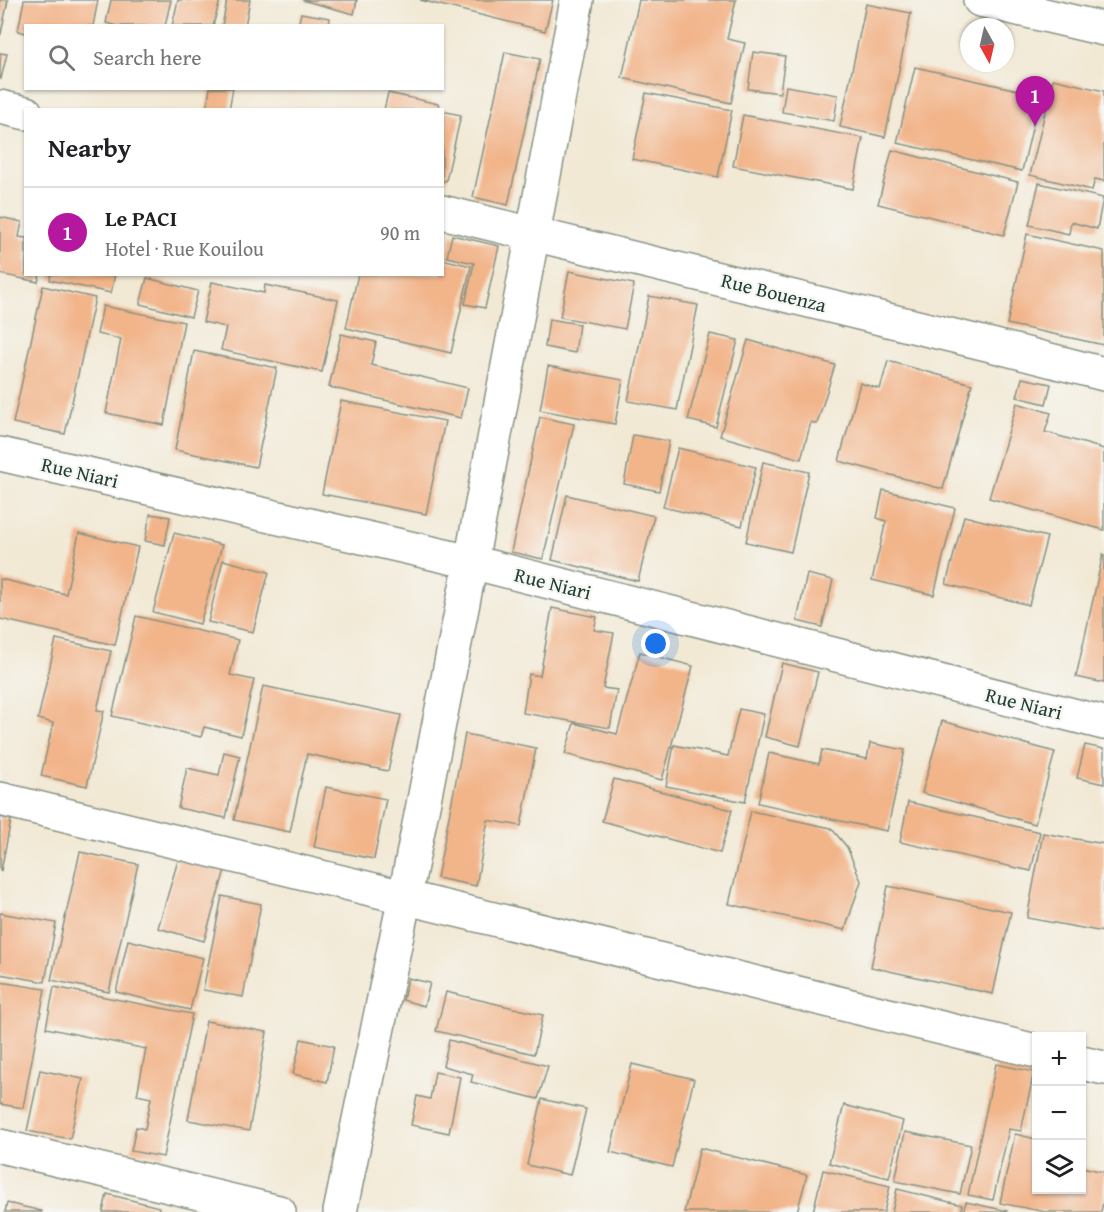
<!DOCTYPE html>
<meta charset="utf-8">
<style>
:root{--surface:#fff;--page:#f6f6f6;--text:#202124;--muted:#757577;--line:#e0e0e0;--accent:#b5179e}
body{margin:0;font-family:"Gentium Book Plus",serif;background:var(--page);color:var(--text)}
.controls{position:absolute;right:18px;bottom:18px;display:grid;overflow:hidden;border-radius:0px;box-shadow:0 2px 4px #0004}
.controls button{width:54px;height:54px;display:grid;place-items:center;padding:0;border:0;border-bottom:2px solid var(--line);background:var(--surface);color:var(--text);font:30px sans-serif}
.compass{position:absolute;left:960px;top:18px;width:54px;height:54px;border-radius:50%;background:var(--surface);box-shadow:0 2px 4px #0004;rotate:172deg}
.you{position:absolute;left:656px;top:644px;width:21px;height:21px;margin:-15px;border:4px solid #fff;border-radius:50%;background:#1a73e8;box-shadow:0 0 0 9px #1a73e833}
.badge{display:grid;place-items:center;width:39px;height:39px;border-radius:50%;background:var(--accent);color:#fff;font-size:20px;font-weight:700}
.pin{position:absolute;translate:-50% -50px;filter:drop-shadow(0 2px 3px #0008)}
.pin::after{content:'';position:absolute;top:32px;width:21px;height:18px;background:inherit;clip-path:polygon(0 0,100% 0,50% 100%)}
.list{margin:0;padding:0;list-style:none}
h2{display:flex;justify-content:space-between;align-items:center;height:78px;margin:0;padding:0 24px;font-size:26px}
h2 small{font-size:20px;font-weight:400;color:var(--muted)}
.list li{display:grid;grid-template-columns:39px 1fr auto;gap:18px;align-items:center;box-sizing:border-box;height:90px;padding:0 24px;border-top:2px solid var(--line)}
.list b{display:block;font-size:22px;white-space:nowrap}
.list p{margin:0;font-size:20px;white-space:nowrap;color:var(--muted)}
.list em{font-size:20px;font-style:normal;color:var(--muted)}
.icon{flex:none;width:33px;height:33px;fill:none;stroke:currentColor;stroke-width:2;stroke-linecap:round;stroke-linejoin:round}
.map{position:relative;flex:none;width:1104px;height:1212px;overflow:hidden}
.search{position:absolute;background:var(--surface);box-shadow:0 2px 4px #0004;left:24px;top:24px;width:420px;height:66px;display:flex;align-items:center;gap:15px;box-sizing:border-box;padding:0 21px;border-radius:0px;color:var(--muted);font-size:22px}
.panel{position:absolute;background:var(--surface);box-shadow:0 2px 4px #0004;left:24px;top:108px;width:420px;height:168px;border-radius:0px}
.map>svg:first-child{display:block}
</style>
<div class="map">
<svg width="1104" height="1212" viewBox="0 0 1104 1212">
<rect width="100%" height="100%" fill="#f6f6f2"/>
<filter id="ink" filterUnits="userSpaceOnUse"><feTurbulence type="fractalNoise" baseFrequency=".0167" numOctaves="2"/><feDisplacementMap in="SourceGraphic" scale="12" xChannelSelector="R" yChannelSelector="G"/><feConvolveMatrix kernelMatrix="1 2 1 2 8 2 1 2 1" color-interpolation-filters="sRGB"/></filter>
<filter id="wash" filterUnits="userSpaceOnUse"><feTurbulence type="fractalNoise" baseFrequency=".008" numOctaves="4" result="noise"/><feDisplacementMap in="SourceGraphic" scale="24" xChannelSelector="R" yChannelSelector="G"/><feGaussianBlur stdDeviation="1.35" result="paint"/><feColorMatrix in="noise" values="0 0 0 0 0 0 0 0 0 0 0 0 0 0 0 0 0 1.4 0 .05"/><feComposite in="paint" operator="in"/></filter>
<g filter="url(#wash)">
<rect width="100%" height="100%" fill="#f2e9d5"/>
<g id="blocks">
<g fill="#f2b489">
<path d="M0 0H8L1 34 0 33Z"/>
<path d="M24 0H98L93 26H26V33L18 31Z"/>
<path d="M111 0H171L165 26H117L106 23Z"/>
<path d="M178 0H220L213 26H172Z"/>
<path d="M227 0H250L245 26H222Z"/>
<path d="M302 0H357L354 14Z"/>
<path d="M420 0H553L545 31Z"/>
<path d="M639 0H736L727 39 745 43 731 103 622 78Z"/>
<path d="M866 4 911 13 885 137 840 127Z"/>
<path d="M301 13 330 18 329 26H298Z"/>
<path d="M505 52 540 59 508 205 473 197Z"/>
<path d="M753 52 785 56 780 93 748 89Z"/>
<path d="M0 53 7 54 1 79H0Z"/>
<path d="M915 67 1040 95 1022 171 897 143Z"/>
<path d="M1053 79 1104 91V181L1095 179 1092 190 1030 175Z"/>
<path d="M786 86 838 95 834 121 782 112Z"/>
<path d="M210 88H233L229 110H206Z"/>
<path d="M388 93 439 104 438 110H384Z"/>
<path d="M646 93 732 110 718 177 632 159Z"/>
<path d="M442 111 461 115 446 181H442Z"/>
<path d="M743 115 863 138 853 189 733 166Z"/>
<path d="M892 150 1018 182 1004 235 878 204Z"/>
<path d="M1039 183 1103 198 1097 229 1071 222 1069 234 1029 225Z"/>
<path d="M0 217 22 222 19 237 26 238V274H40L38 282 0 274Z"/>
<path d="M1027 234 1104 251V345L1007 324Z"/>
<path d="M452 235 499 246 485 308 465 304 474 263 447 257Z"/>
<path d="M442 259 471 266 451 353 346 328 358 274H442Z"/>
<path d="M569 271 634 284 625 329 560 317Z"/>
<path d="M51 274H115L111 293 50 280Z"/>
<path d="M147 278 198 291 191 317 140 304Z"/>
<path d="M212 282 264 293 265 285 338 300 322 372 221 350 226 327 203 322Z"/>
<path d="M43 286 95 298 65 434 13 423Z"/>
<path d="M649 296 698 305 677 410 628 401Z"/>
<path d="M103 306 184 322 164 425 106 413 121 339 97 334Z"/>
<path d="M549 319 579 324 575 353 545 347Z"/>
<path d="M341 334 376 342 371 365 468 388 461 418 329 387Z"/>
<path d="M710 334 738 340 716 427 688 420Z"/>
<path d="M748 340 835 365 817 424 811 422 801 459 720 436Z"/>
<path d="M194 351 277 368 256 467 175 450Z"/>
<path d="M888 361 972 384 943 489 839 461 860 383 880 389Z"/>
<path d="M548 366 623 380 615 424 540 410Z"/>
<path d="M1022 378 1051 384 1046 404 1017 397Z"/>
<path d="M341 401 445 421 426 514 322 494Z"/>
<path d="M1017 403 1051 413 1045 432 1104 449V530L989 498Z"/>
<path d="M540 417 574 424 543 559 511 552Z"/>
<path d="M633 435 669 441 659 491 624 484Z"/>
<path d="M678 448 756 467 742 526 663 507Z"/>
<path d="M763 462 809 472 791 552 746 542Z"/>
<path d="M883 490 955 508 934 595 872 580 886 521 877 518Z"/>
<path d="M567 495 654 516 638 581 552 560Z"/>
<path d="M150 514 170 517 165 545 145 541Z"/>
<path d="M964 516 1047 537 1029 605 946 584Z"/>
<path d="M79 533 138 547 115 645 0 619V579L66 594Z"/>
<path d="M174 533 222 545 200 624 153 612Z"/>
<path d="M1103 554 1104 555V683L1076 677Z"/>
<path d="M223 560 269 572 253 632 208 622Z"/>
<path d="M807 574 833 580 822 627 797 621Z"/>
<path d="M552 608 597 617 594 630 614 633 603 688 617 690 610 728 523 713 529 674 540 676Z"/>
<path d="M136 616 238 640 230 675 254 680 241 736 204 727 201 737 112 716Z"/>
<path d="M56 639 111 651 97 710 104 711 87 786 41 776 53 723 38 719Z"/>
<path d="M640 652 693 666 662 780 565 754 574 723 617 734Z"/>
<path d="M782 663 818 672 800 746 765 737Z"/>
<path d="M263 686 401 715 388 771 307 754 290 832 234 820Z"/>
<path d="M739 709 764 714 745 802 666 786 674 745 728 756Z"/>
<path d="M942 721 1055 752 1035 824 922 793Z"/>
<path d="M465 734 536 748 521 826 488 820 476 886 437 878Z"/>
<path d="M870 743 905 750 887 831 758 803 769 753 819 764 822 750 867 759Z"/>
<path d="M1085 745 1104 749V784L1077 778Z"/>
<path d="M224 752 240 756 226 818 178 808 187 768 219 775Z"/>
<path d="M614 779 732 810 720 853 602 821Z"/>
<path d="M326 787 386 799 374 859 314 847Z"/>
<path d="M908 802 1040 832 1031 871 900 842Z"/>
<path d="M751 811 831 828 847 847 861 881 845 930 729 904Z"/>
<path d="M0 817 11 820 1 871H0Z"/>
<path d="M1043 833 1104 844V932L1027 918Z"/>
<path d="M80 852 138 864 109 992 51 980Z"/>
<path d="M179 857 225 870 204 941 158 928Z"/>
<path d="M888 886 1011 912 993 994 871 967Z"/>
<path d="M222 896 261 904 243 997 203 990Z"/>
<path d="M0 913 56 923 45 982 0 974Z"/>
<path d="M128 940 203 958 190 1010 116 992Z"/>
<path d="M408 978 430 983 424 1006 403 1000Z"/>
<path d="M0 982 45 989 23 1108 0 1104Z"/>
<path d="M54 987 192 1014 163 1157 131 1151 136 1127 145 1129 151 1098 137 1095 146 1049 46 1028Z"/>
<path d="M446 992 543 1015 534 1054 436 1031Z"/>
<path d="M206 1021 267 1032 249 1131 188 1120Z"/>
<path d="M301 1039 334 1046 327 1082 293 1074Z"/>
<path d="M449 1040 548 1066 538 1099 471 1082 473 1074 443 1066Z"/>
<path d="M632 1064 694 1079 672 1167 610 1152Z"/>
<path d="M996 1064 1034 1072 1021 1131 1009 1129 993 1200 968 1195Z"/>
<path d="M40 1070 83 1079 70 1139 27 1131Z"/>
<path d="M435 1072 460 1077 449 1133 411 1125 417 1096 430 1099Z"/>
<path d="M542 1099 586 1109 570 1175 527 1165Z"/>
<path d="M844 1105 903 1121 889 1178 829 1163Z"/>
<path d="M905 1132 971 1145 960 1194 895 1181Z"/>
<path d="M1015 1134 1036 1139V1190H1082V1167L1104 1172V1197L1101 1212H1046L1000 1203Z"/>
<path d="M700 1148 807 1175 797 1212H684Z"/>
<path d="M823 1170 890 1186 884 1212H813Z"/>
<path d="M897 1189 962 1205 961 1212H892Z"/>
<path d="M107 1194 159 1207 158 1212H103Z"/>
<path d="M966 1202 1007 1211 1006 1212H963Z"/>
<path d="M7 1203 42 1211V1212H5Z"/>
</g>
</g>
</g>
<g filter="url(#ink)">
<use href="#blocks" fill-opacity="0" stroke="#889384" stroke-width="1.5"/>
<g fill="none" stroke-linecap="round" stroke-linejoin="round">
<g stroke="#889384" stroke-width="36">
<g id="minor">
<path d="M980 0 1104 29"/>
<path d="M0 107 26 113"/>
<path d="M442 212 991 345 1104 374"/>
<path d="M0 454 471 562 1104 723"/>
<path d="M0 799 1036 1051"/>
<path d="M1082 1063 1104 1068"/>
<path d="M0 1146 279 1212"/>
<path d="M340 1212 405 896 471 562 577 0"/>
</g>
</g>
<use href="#minor" stroke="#fff" stroke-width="33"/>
</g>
</g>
<g text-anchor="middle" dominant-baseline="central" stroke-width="4.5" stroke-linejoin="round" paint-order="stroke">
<g font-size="20" fill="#1f3d34" stroke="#f6f6f2">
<text transform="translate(774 292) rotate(14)">Rue Bouenza</text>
<text transform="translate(80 472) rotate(13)">Rue Niari</text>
<text transform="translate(553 583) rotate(14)">Rue Niari</text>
<text transform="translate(1024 703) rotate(14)">Rue Niari</text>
</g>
</g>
</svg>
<div class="controls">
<button>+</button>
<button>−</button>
<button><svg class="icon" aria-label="layers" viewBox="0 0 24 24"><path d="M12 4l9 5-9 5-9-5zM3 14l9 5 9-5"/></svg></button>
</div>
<svg class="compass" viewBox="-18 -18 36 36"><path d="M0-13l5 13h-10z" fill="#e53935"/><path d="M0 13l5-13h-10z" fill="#757577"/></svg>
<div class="you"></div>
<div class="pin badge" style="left:1035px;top:126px">1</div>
<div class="search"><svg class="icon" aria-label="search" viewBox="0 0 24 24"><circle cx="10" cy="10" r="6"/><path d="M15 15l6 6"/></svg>Search here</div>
<section class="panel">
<h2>Nearby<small></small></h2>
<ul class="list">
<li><span class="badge">1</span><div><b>Le PACI</b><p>Hotel · Rue Kouilou</p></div><em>90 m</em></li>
</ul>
</section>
</div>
